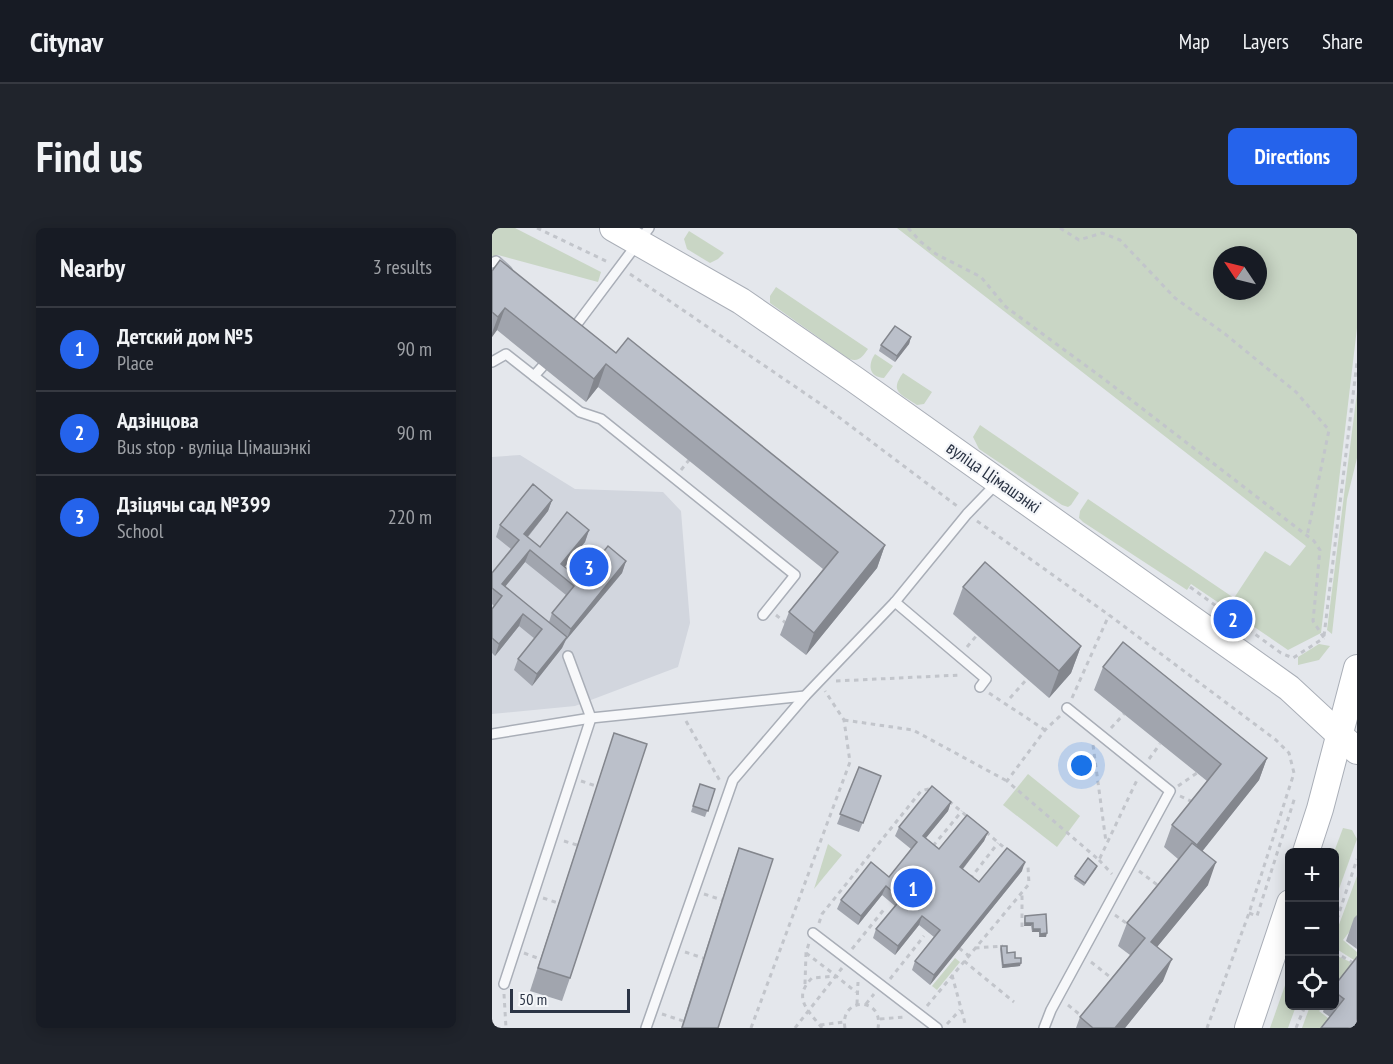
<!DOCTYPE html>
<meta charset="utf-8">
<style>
:root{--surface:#171b24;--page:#20242c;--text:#f1f3f6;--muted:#9ea1a6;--line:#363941;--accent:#2563eb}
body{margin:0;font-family:"PT Sans Narrow",sans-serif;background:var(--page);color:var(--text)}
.controls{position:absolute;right:18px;bottom:18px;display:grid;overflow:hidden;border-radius:9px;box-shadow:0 3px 15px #0003}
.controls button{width:54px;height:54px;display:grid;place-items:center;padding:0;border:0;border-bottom:2px solid var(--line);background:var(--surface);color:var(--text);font:30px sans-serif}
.compass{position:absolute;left:721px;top:18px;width:54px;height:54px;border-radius:50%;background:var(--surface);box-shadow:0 3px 15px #0003;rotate:305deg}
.scale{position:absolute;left:18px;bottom:15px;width:120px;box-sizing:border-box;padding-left:6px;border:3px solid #2b3445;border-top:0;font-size:16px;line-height:21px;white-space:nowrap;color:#2b3445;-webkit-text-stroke:4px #f4f6f9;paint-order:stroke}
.you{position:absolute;left:590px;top:538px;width:21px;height:21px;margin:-15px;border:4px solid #fff;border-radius:50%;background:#1a73e8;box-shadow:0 0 0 9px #1a73e833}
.badge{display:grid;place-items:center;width:39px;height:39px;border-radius:50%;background:var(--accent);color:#fff;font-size:20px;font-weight:700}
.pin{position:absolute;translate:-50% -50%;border:3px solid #fff;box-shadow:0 2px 6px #0006}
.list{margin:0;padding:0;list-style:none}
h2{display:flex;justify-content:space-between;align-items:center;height:78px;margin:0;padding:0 24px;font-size:26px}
h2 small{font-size:20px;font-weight:400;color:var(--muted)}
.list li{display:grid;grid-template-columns:39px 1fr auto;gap:18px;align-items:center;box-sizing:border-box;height:84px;padding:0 24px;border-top:2px solid var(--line)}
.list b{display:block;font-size:22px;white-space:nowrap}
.list p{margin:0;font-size:20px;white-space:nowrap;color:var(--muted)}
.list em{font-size:20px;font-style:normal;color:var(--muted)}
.icon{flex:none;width:33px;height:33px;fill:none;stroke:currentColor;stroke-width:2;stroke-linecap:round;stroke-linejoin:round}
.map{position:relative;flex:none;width:865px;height:800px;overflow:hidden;border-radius:9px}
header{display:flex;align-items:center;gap:36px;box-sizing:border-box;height:84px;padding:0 30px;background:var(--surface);border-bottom:2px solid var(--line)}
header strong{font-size:28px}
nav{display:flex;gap:33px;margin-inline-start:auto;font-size:21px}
.intro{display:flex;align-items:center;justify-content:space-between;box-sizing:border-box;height:144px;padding:0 36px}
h1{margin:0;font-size:42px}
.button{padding:15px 27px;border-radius:9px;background:var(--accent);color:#fff;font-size:21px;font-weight:700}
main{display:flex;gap:36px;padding:0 36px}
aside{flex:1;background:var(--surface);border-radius:9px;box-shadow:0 3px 15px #0003}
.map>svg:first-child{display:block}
</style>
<header>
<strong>Citynav</strong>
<nav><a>Map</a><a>Layers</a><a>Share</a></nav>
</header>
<div class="intro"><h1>Find us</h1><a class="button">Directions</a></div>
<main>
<aside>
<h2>Nearby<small>3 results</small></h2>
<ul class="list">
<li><span class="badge">1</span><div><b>Детский дом №5</b><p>Place</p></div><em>90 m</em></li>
<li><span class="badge">2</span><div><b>Адзінцова</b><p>Bus stop · вуліца Цімашэнкі</p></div><em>90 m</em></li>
<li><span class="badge">3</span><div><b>Дзіцячы сад №399</b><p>School</p></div><em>220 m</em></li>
</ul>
</aside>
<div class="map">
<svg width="865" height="800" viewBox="0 0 865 800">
<rect width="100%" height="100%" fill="#e4e7ec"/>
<path fill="#d2d6de" d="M28 227 83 261 171 264 189 283 198 395 186 439 83 478 0 486V229Z"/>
<g fill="#c9d6c5" fill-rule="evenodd">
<path d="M0 0H23L109 44 106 54 6 27 0 29Z"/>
<path d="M405 0H865V100L829 405 796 422 699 356 695 362 591 294 587 290 588 283 596 271 742 370 773 323 798 338 814 318ZM730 27H766V63H730Z"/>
<path d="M197 3 232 25 226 31 218 35 195 21 192 11Z"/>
<path d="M284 59 376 121C370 129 368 134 357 131L278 75V68Z"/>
<path d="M383 126 401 138 392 150C376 149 376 136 383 126Z"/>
<path d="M411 145 440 164 432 176 425 177C409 166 397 164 411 145Z"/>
<path d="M865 164V230L855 271 840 406 835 402Z"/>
<path d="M488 197 587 265 579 277 576 279 570 277 487 221 481 209Z"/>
<path d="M827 416 838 418 827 432 806 437V429Z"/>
<path d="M536 546 588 588 565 619 511 577Z"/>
<path d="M851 600 860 602 865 611 843 672 842 624Z"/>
<path d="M336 616 350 627 322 661Z"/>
<path d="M865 648V694L851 712 865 724V734L843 720 842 710Z"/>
<path d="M843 727 865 737 843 764Z"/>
<path d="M463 730 468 734 445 762 440 758Z"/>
<path d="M797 746 798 778H804L796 800H778Z"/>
<path d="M818 778H832L827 783 841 794 836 800H810Z"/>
</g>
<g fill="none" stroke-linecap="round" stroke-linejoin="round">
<g stroke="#a9aeb7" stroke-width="12">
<g id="lane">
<path d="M0 35 4 33 15 43"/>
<path d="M79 104 157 0"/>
<path d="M0 134 14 126 42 148 50 139"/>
<path d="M42 148 88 184 109 191 303 347 271 387"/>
<path d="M403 374 494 451 488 459"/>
<path d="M0 506 99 490 313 468"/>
<path d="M321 705 445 800"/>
<path d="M12 756 99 490 76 428"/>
<path d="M154 800 241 552 313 468 403 374 475 286 505 255"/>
<path d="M552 800 559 782 678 563 575 480"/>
</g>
</g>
<g stroke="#a9aeb7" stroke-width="28">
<g id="secondary">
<path d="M121 0 249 73 362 151 797 460 865 523"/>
<path d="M814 624 828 581 865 440"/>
<path d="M756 800 798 675"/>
</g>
</g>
<g stroke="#c2c5cb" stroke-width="3" stroke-dasharray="4.5 4.5" stroke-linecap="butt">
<path d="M45 0 116 34"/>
<path d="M416 0 429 14 444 26 489 49 514 79 612 151 822 313 828 322 821 393 832 410"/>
<path d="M568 0 587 12 610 5 628 12 683 70 733 106 804 164 837 202 815 308"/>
<path d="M138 46 336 181 465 278"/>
<path d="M189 242 197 232"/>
<path d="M485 293 617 387 784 512 797 525 802 545 757 685 715 800"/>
<path d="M698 359 789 425 801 430 832 410"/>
<path d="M284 387 295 396"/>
<path d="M832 408 865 134"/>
<path d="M475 419 485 407"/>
<path d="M344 453 469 447"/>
<path d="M497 465 553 502"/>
<path d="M518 470 535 451"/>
<path d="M580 470 617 387"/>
<path d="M568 488 553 502 515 553 607 632 645 552"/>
<path d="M352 492 421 502 515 553"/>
<path d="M194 493 228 553"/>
<path d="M619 500 632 486"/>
<path d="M601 517 614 614"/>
<path d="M657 531 668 516"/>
<path d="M89 553 104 558"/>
<path d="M686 558 705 545"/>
<path d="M688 568 701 574"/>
<path d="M457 573 477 590"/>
<path d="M494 604 516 623"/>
<path d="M72 613 85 617"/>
<path d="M441 618 470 583"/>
<path d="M607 632 620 646"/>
<path d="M647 643 668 659"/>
<path d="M478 651 506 615"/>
<path d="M212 666 230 672"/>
<path d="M51 670 66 675"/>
<path d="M757 685 765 688 803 569"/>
<path d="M623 687 637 697"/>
<path d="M327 695 330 686 429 563 440 560"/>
<path d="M530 699V665"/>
<path d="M842 700 865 631"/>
<path d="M467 720 477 728"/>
<path d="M483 720 511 718"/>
<path d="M360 721 394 679"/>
<path d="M193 724 211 730"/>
<path d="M842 724 865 737"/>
<path d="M32 725 48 731"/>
<path d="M314 725 343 747"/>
<path d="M472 733 522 774"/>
<path d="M599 734 622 752"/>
<path d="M460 747 474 799"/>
<path d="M398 751 432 708"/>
<path d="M313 756 314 725 317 715"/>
<path d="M12 766 14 800"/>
<path d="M365 776 366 754"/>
<path d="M374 776 382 766"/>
<path d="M576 777 592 790"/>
<path d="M435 778 537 656 536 639 530 635"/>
<path d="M170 786 191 793"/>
<path d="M388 791 412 789"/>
<path d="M455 796 468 782"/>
<path d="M328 797 352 794"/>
<path d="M259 800 358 534 352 492 333 463"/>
<path d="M303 800 350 740"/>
<path d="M330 800C316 782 300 770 320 750L344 748 364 764"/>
<path d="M353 800C347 769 392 768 386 800"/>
<path d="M804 800 813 778"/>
</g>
<use href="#lane" stroke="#f7f8fa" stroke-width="9"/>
<use href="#secondary" stroke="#fff" stroke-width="26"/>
</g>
<g fill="#a1a5ae" fill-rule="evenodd">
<path d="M0 43 124 125 393 317 385 340 314 427 288 407 297 384 331 341 106 159 94 174 5 102 0 109Z"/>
<path d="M419 109 417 116 403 134 387 123 389 117Z"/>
<path d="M60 272 56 283 36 309 48 319 97 302 93 314 72 339 89 352 134 333 130 345 74 412 70 420 40 458 22 442 26 431 43 411 27 398 3 428 0 425V381L2 378 0 376V345L19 321 4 309 8 297ZM33 334 74 367 60 385 57 394 13 359Z"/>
<path d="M471 359 589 418 579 445 557 470 461 386Z"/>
<path d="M611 439 775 530 767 552 710 623 716 657 665 719 671 753 633 800H584L588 789 638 727 626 718 635 695 686 631 672 619 680 597 715 553 602 462Z"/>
<path d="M122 505 78 750 70 773 38 763Z"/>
<path d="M367 539 389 548 367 604 345 596Z"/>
<path d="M208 556 223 561 213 589 199 584Z"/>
<path d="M459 574 456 583 434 610 447 621 496 604 492 613 471 641 487 654 530 643 438 757 420 742 423 733 442 709 427 697 403 727 381 710 384 701 403 678 390 667 366 697 345 681 349 672 397 649 419 621 403 608 407 599Z"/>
<path d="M247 620 226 800H189L239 643Z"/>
<path d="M605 638 604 641 592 658 582 651 583 648Z"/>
<path d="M554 686V709H547V704H540L539 698H532V691L533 688Z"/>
<path d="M865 687V721L854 713 862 690Z"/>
<path d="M509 718 523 730 528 738 510 740 508 721Z"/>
<path d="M865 729V800L838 789 831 784 833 777H843V757Z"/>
</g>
<g fill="#83868d">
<path d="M13 80 5 102 0 109V105L6 89Z"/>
<path d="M419 109 417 116 403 134 405 128Z"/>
<path d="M114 136 106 159 94 174 102 151Z"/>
<path d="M60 272 56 283 28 318 32 306Z"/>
<path d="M97 302 93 314 67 346 69 336Z"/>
<path d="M393 317 385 340 314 427 322 405Z"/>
<path d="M38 322 33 334 7 366 10 356Z"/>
<path d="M134 333 130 345 74 412 79 401Z"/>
<path d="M31 386 27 398 3 428 7 416Z"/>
<path d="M75 409 70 420 40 458 45 446Z"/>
<path d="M589 418 579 445 557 470 567 443Z"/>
<path d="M775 530 767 552 697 640 705 617Z"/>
<path d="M459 574 456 583 428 617 431 608Z"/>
<path d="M496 604 492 613 465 648 468 639Z"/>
<path d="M533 634 530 643 438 757 442 747Z"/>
<path d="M724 634 716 657 651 736 659 714Z"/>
<path d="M394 658 390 667 366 697 369 688Z"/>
<path d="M430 688 427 697 403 727 406 718Z"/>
<path d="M533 695H541L539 698H532Z"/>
<path d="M541 701H548L547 704H540Z"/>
<path d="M555 705 554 709H547L548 706Z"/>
<path d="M680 731 671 753 633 800H623Z"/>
<path d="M529 735 528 738 510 740 511 737Z"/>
</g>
<g fill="#bbc0ca" stroke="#83868d" stroke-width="1.5">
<path d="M8 32 124 125 136 110 393 317 322 405 297 384 346 324 114 136 102 151 13 80 6 89 0 84V43Z"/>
<path d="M403 98 419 109 405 128 389 117Z"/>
<path d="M41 256 60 272 32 306 48 319 75 284 97 302 69 336 89 352 116 318 134 333 79 401 60 385 82 358 38 322 10 356 75 409 45 446 26 431 50 401 31 386 7 416 0 410V381L10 368 0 360V345L27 312 8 297Z"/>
<path d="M493 334 589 418 567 443 471 359Z"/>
<path d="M631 414 775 530 705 617 680 597 729 536 611 439Z"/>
<path d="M122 505 155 516 78 750 46 740Z"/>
<path d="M367 539 389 548 371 595 348 586Z"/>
<path d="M208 556 223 561 216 583 201 578Z"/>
<path d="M440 558 459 574 431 608 447 621 475 587 496 604 468 639 487 654 515 620 533 634 442 747 423 733 448 702 430 688 406 718 384 701 409 671 394 658 369 688 349 672 379 634 397 649 425 614 407 599Z"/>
<path d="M700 615 724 634 659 714 680 731 623 800H601L588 789 653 710 635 695Z"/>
<path d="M247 620 281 631 226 800H190Z"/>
<path d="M596 630 605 638 593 655 583 648Z"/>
<path d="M554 686 555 705 548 706V701H541V695H533V688Z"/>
<path d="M509 718H515V725L523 724V730H529V735L511 737Z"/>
<path d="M865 729V800H829L852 771 843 764V757Z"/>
</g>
<g text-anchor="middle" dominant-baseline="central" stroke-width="4.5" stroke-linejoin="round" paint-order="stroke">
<g font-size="18" fill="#2b3445" stroke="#f4f6f9">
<text transform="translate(502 249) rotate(35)">вуліца Цімашэнкі</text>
</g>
</g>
</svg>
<div class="controls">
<button>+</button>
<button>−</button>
<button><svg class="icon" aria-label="locate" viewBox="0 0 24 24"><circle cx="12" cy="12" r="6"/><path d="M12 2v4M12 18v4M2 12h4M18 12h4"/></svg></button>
</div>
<svg class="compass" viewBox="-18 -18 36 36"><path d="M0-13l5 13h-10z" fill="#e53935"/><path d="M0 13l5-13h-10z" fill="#9ea1a6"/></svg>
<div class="scale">50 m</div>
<div class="you"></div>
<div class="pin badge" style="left:421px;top:660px">1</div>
<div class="pin badge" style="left:741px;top:391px">2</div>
<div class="pin badge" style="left:97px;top:339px">3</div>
</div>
</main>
